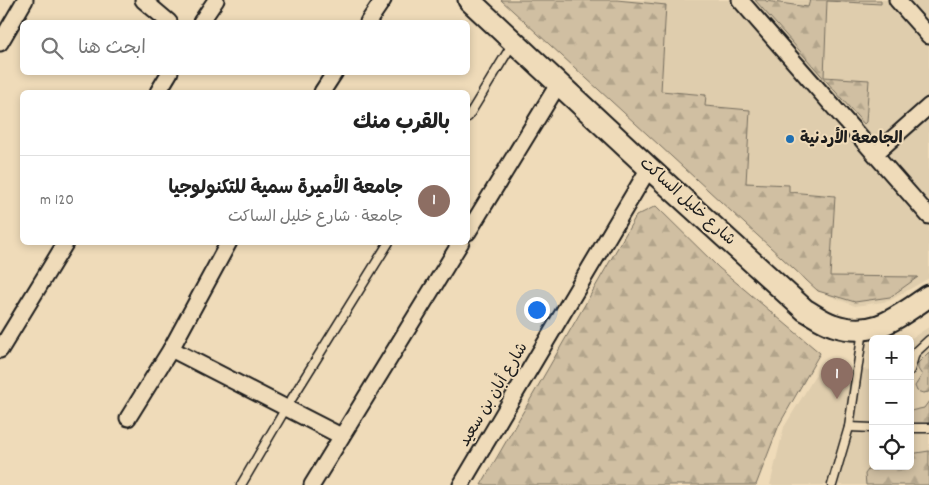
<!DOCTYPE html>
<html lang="ar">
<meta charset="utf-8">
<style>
:root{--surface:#fff;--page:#f6f6f6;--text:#222;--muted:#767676;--line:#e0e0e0;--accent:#b45309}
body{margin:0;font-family:Dekko,"Playpen Sans Arabic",sans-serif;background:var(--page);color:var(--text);direction:rtl}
.controls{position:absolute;right:15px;bottom:15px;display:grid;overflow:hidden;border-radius:8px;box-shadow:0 2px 8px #0003}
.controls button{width:45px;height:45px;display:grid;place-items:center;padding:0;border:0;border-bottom:1px solid var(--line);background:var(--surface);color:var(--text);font:25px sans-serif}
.you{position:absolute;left:536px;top:309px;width:18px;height:18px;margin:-12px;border:4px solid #fff;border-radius:50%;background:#1a73e8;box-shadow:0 0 0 8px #1a73e833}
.badge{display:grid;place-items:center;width:32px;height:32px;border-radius:50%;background:var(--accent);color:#fff;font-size:16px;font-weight:700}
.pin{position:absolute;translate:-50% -41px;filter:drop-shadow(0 1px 2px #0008)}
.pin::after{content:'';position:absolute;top:26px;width:18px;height:15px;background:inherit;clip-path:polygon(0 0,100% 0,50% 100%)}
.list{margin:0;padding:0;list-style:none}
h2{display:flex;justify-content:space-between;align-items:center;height:65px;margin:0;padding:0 20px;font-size:21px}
h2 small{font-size:16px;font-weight:400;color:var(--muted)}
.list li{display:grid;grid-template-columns:32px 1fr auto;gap:15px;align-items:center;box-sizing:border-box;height:90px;padding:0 20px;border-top:1px solid var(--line)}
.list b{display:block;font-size:19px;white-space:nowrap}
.list p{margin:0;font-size:16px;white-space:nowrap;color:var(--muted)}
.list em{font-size:16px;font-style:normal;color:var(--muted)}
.icon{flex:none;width:28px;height:28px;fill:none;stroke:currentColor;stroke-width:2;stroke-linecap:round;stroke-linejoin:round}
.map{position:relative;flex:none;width:929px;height:485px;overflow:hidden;direction:ltr}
.search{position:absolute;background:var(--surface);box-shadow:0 2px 8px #0003;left:20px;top:20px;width:450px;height:55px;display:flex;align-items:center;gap:12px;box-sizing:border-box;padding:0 18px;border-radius:8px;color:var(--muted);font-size:19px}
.panel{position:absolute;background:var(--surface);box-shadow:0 2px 8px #0003;left:20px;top:90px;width:450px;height:155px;border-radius:8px;direction:rtl}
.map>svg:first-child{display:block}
</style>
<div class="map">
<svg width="929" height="485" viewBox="0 0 929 485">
<defs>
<pattern id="forest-firs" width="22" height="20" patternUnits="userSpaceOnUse" patternTransform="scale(1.25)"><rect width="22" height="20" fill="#d0bfa2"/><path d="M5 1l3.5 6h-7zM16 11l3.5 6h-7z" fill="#b2a48b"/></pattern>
</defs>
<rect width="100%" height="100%" fill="#efdbb9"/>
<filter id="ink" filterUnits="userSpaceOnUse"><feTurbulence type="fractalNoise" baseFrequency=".02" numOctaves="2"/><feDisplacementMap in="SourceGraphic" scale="10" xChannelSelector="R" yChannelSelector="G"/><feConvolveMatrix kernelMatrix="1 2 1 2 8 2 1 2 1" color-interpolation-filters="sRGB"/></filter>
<g filter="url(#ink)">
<g fill="#dfcdad">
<path d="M501 0H929V278L889 301 855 306 818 291Z"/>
<path d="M929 327V485H770L784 427 823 363 869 370 873 367V466H910V339Z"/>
</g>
<g fill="url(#forest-firs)" stroke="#766e5f">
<path d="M501 0H617L666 5 661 91 706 95 705 106 750 110 746 183 789 185V192L835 196 830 276 918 277 890 297 855 302 818 291Z"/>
<path d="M755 0H765L766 1 808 7 810 0H881V4L827 1 824 77 869 80 866 122 864 124Z"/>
<path d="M656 206 719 268 820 353 779 425 756 485H481L636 216Z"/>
<path d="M929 352V392L923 393 917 391 915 386 922 375 918 369V363Z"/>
<path d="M929 401V425L910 426V411L924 408Z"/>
<path d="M929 451V485H866L865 474 873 463V466H910V454Z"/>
</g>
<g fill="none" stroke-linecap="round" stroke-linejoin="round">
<g stroke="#1c1c1c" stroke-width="11">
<g id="lane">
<path d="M468 117 513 43"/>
<path d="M910 370 915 353 929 340"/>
<path d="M849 427 873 428"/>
<path d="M910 428H929"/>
<path d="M241 485 286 408 389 242"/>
<path d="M832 485 849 427 863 330"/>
</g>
</g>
<g stroke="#1c1c1c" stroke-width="19">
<g id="street">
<path d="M143 0 169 22"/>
<path d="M740 0 929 216"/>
<path d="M897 0 929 36"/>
<path d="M201 22 216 0"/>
<path d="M368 22 383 0"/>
<path d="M0 43 25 0"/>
<path d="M158 92 170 72"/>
<path d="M322 92 335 72"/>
<path d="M875 154 929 106"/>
<path d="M468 232 559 83"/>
<path d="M171 349 341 436"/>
<path d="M0 350 66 242"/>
<path d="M128 418 171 349 229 242"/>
<path d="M312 485 461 242"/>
<path d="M461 485 649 168"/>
</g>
</g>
<g stroke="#1c1c1c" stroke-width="25">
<path id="secondary" d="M469 0 649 168 805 310C814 315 823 322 833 325 874 339 897 317 929 296"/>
</g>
<use href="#lane" stroke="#efdbb9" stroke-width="8"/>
<use href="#street" stroke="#efdbb9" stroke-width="15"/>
<use href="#secondary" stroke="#efdbb9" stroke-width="21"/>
</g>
</g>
<circle fill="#1f6fb2" stroke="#efdbb9" stroke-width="2" cx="790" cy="139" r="5"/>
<g text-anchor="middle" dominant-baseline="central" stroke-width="4" stroke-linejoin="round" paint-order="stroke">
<g font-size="16" font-weight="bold" fill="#1c1c1c" stroke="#efdbb9" text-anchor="start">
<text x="800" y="139">الجامعة الأردنية</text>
</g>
<g font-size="16" fill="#1c1c1c" stroke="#efdbb9">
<text transform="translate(687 202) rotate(42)">شارع خليل الساكت</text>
<text transform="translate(494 395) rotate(-59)">شارع أبان بن سعيد</text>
</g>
</g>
</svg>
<div class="controls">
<button>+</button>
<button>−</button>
<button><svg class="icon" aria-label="locate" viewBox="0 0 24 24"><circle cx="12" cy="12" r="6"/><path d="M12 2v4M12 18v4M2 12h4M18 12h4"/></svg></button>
</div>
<div class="you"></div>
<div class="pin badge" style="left:837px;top:399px;background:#8d6e63">1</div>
<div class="search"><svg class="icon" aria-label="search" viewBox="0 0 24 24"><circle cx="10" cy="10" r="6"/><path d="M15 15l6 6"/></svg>ابحث هنا</div>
<section class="panel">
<h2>بالقرب منك<small></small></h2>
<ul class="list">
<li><span class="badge" style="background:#8d6e63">1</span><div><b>جامعة الأميرة سمية للتكنولوجيا</b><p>جامعة · شارع خليل الساكت</p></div><em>120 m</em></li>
</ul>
</section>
</div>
